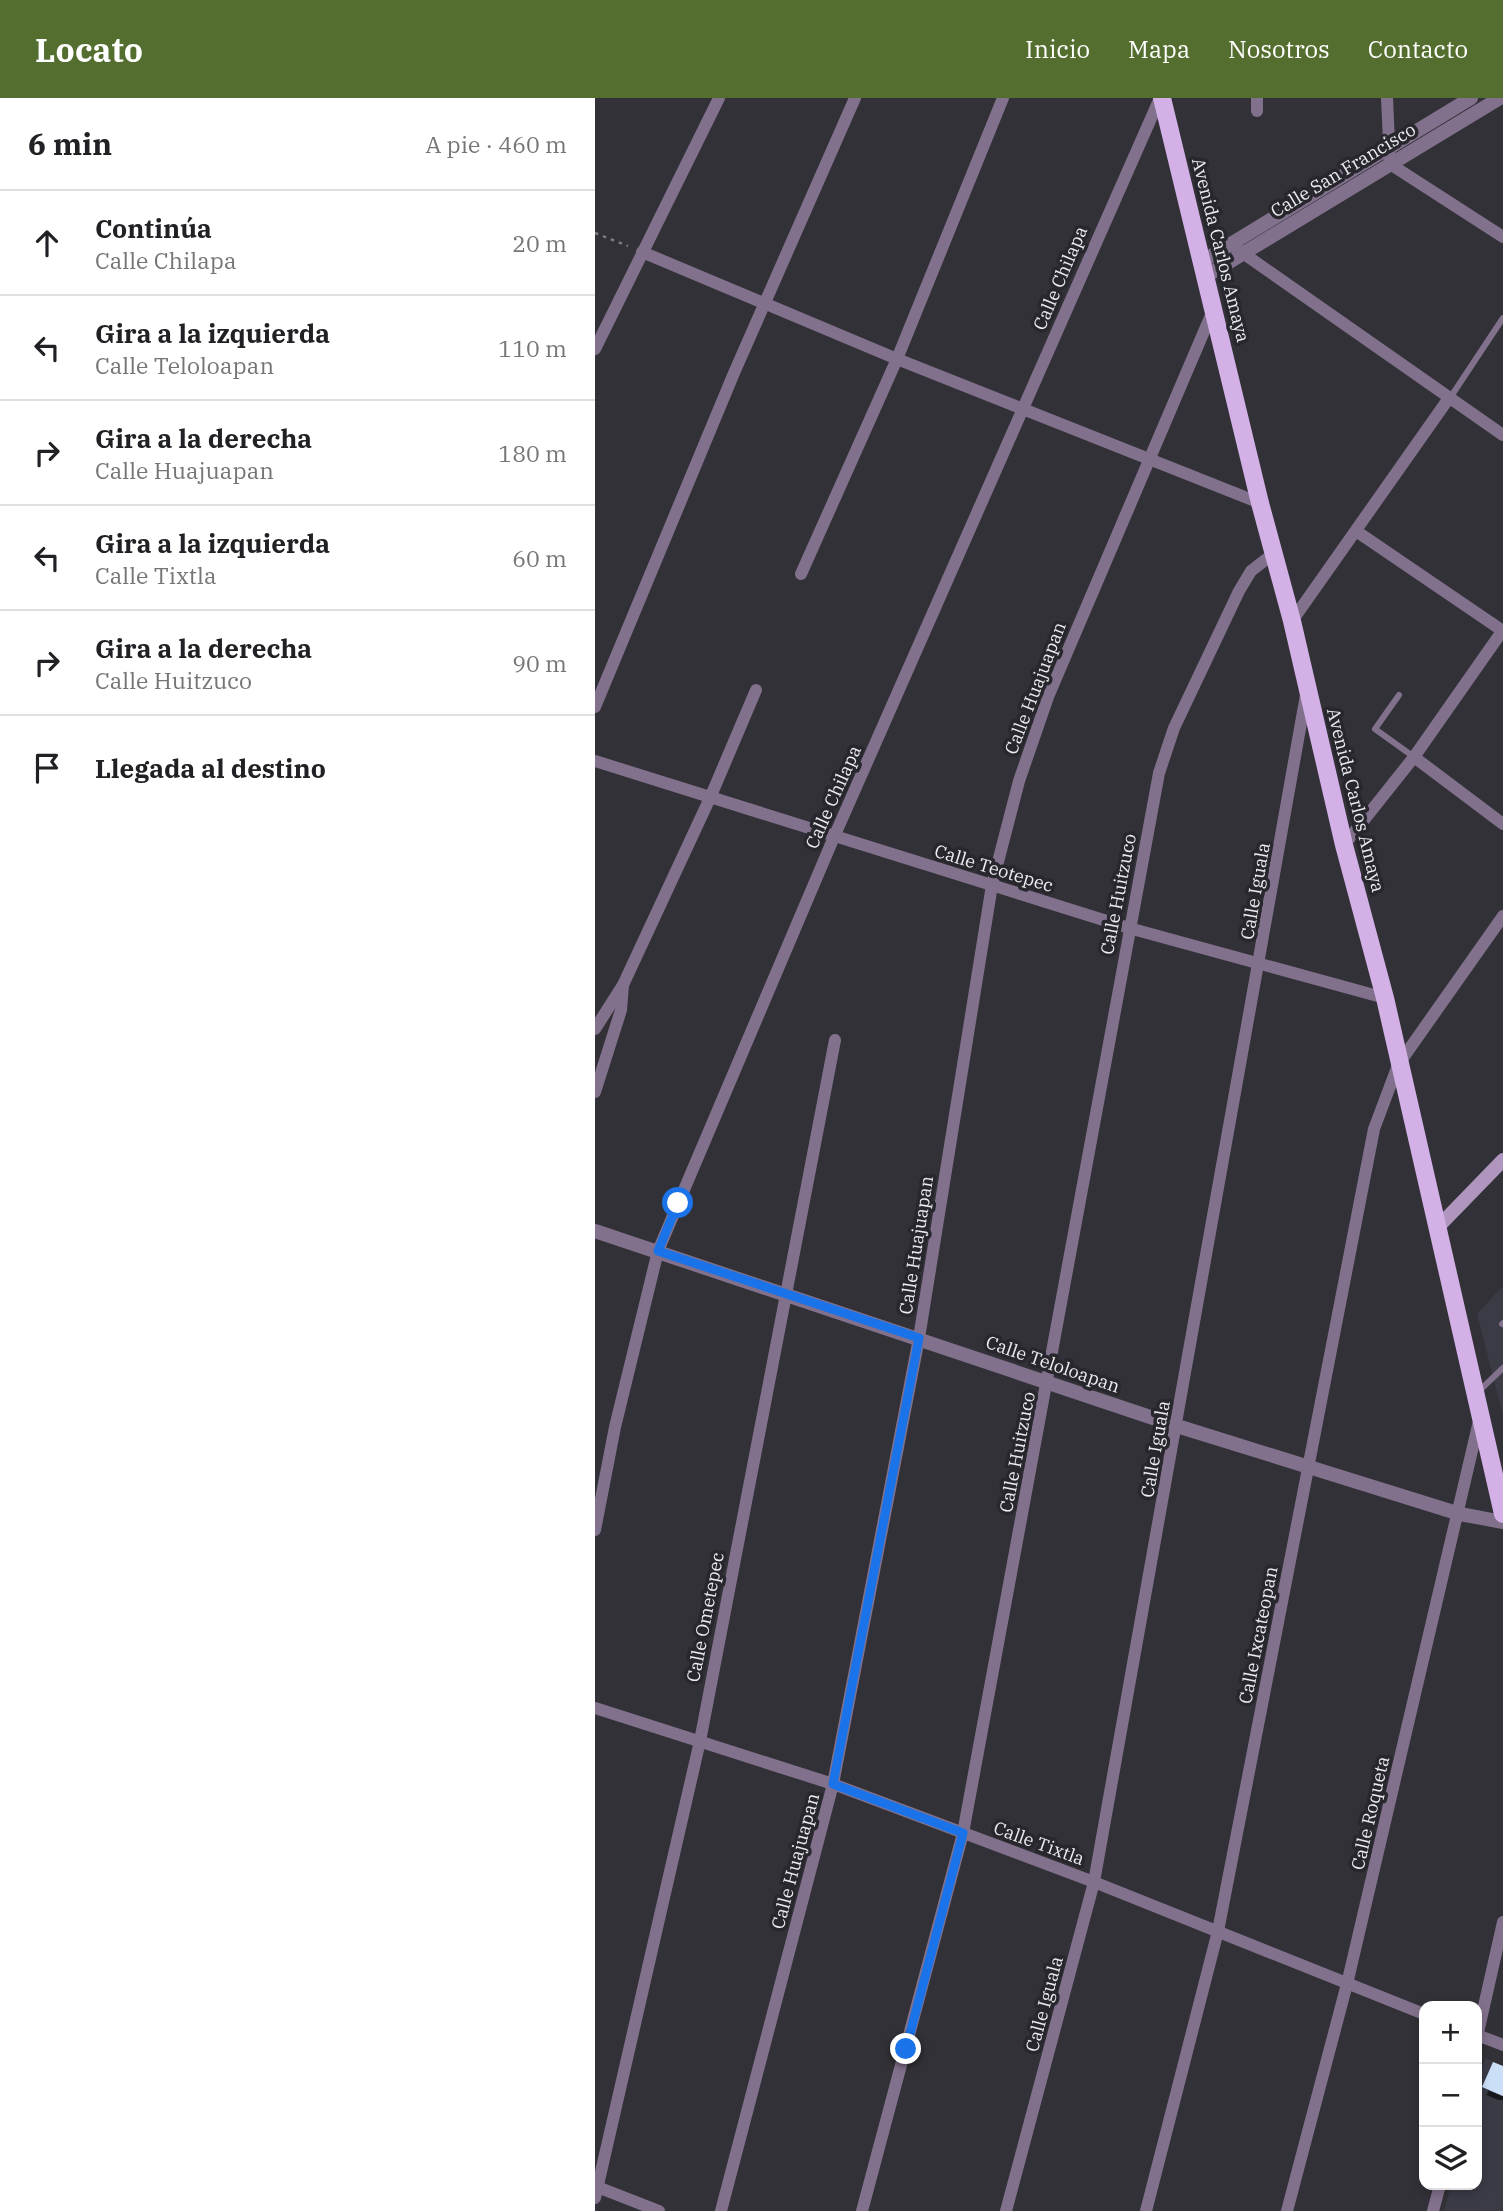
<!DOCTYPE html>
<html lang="es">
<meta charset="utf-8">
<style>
:root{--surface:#fff;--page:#f2f2f2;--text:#202124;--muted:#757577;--line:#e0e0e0;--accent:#546e2f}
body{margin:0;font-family:"IBM Plex Serif",serif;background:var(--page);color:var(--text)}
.controls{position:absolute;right:21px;bottom:21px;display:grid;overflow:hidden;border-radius:14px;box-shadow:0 4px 10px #0003}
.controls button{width:63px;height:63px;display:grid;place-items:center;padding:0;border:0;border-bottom:2px solid var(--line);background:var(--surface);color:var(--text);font:35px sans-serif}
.stop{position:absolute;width:21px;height:21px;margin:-16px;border:5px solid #1a73e8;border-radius:50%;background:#fff}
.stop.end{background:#1a73e8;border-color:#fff;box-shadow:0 2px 7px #0008}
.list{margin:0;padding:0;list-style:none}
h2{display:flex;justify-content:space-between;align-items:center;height:91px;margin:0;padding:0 28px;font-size:30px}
h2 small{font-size:23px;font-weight:400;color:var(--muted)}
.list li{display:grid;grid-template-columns:46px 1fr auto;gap:21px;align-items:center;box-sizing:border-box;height:105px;padding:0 28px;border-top:2px solid var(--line)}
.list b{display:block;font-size:26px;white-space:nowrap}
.list p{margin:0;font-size:23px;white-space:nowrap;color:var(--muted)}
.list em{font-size:23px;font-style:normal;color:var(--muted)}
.icon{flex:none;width:38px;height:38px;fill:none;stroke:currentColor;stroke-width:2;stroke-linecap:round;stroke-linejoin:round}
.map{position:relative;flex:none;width:908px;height:2113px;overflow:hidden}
header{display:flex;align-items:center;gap:42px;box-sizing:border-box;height:98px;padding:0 35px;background:var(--accent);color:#fff}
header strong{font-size:33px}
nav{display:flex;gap:38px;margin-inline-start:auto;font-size:24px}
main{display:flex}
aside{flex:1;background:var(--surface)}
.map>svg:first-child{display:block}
</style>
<header>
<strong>Locato</strong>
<nav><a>Inicio</a><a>Mapa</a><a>Nosotros</a><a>Contacto</a></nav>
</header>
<main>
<aside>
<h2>6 min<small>A pie · 460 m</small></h2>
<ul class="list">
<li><svg class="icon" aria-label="ahead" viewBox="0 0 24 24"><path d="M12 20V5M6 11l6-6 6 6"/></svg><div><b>Continúa</b><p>Calle Chilapa</p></div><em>20 m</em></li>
<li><svg class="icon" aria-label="left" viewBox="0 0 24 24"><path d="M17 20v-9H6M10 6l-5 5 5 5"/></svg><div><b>Gira a la izquierda</b><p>Calle Teloloapan</p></div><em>110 m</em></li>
<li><svg class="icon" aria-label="right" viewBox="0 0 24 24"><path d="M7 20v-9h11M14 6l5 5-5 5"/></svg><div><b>Gira a la derecha</b><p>Calle Huajuapan</p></div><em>180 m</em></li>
<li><svg class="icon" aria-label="left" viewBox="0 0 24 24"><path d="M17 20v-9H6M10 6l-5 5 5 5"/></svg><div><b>Gira a la izquierda</b><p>Calle Tixtla</p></div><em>60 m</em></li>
<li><svg class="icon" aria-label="right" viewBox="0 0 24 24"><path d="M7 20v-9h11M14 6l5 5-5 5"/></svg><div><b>Gira a la derecha</b><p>Calle Huitzuco</p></div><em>90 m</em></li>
<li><svg class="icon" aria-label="arrive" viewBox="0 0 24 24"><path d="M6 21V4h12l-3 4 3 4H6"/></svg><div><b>Llegada al destino</b></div></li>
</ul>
</aside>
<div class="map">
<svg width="908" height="2113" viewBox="0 0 908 2113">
<defs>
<filter id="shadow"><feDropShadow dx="4.5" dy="8" stdDeviation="0" flood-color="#0009"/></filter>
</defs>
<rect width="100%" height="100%" fill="#313137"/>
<g fill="#3a3b45">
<path d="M908 1188V1317L882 1216Z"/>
<path d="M890 1960 908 1968V2113H849L856 2087H882V1991Z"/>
</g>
<path fill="#cbdff7" filter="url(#shadow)" d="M898 1964 908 1968V1998L887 1989Z"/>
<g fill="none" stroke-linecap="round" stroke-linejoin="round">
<path stroke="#7c7c81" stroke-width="2.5" stroke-dasharray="3.5 5" stroke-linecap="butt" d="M0 135 33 148"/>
<g stroke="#82718c" stroke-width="6">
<path d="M855 300 908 220"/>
<path d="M804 597 780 631 819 659"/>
<path d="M907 1226 908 1225"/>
<path d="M884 1293 908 1270"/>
</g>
<g stroke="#82718c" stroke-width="12">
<path d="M662 0V13"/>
<path d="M792 0 795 66 908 139"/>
<path d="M642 151 908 337"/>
<path d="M47 154 302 261 665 405"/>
<path d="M0 251 124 0"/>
<path d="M761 433 908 533"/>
<path d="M206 476 302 261 408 0"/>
<path d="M697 523 854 300"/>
<path d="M0 609 139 275 260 0"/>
<path d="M819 659 908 726"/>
<path d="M0 663 534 830 790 900"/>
<path d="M749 747 819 659 908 532"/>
<path d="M0 931 28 887 115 700 161 592"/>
<path d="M0 994 26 912 28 887"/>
<path d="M0 1432 20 1329 63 1153 239 739 565 0"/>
<path d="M0 1610 238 1686 499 1784 829 1916"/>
<path d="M882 1937 908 1947"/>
<path d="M882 1939 908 1824"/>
<path d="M0 2088 64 2113"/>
<path d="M0 2100 105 1643 240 942"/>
<path d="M126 2113 238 1686 324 1240 397 787 424 683 453 599 619 210"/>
<path d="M267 2113 368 1735 564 675 579 630 644 493 656 473 678 456"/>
<path d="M411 2113 499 1784 711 597"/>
<path d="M551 2113 623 1833 779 1031 803 967 908 818"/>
<path d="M692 2113 752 1886 884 1323"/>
<path d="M838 2113 845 2087"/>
</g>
<g stroke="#82718c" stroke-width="14">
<path d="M608 163 876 0"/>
<path d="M611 178 905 0"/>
<path d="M0 1133 582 1328 865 1416 908 1424"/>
</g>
<path stroke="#b095bf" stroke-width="14" d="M844 1128 908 1062"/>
<path stroke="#d3b0e6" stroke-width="18" d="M567 0 665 405 697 523 749 747 790 900 908 1416"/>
</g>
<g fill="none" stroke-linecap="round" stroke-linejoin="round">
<path stroke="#1a73e8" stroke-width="9" d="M83 1105 63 1153 324 1240 238 1686 368 1735 311 1951"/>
</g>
<g text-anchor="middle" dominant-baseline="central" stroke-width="7" stroke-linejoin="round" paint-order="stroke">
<g font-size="18" fill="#ececf0" stroke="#27272d">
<text transform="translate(748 72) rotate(-31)">Calle San Francisco</text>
<text transform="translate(626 152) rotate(76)">Avenida Carlos Amaya</text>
<text transform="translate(465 180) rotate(-67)">Calle Chilapa</text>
<text transform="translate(440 590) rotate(-69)">Calle Huajuapan</text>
<text transform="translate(238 699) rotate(-66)">Calle Chilapa</text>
<text transform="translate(761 702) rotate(76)">Avenida Carlos Amaya</text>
<text transform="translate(399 770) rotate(17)">Calle Teotepec</text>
<text transform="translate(660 793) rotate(-80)">Calle Iguala</text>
<text transform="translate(523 796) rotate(-79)">Calle Huitzuco</text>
<text transform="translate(321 1147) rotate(-81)">Calle Huajuapan</text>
<text transform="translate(458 1266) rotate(19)">Calle Teloloapan</text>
<text transform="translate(560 1351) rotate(-80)">Calle Iguala</text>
<text transform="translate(422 1354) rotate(-79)">Calle Huitzuco</text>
<text transform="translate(110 1519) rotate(-79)">Calle Ometepec</text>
<text transform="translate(663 1537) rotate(-79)">Calle Ixcateopan</text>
<text transform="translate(775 1715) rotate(-77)">Calle Roqueta</text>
<text transform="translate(444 1745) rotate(20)">Calle Tixtla</text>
<text transform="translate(200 1763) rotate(-75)">Calle Huajuapan</text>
<text transform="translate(449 1906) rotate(-75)">Calle Iguala</text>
</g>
</g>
</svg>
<div class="controls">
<button>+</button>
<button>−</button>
<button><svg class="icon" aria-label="layers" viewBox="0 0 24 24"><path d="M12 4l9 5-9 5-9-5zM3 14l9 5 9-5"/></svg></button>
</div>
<div class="stop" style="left:83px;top:1105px"></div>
<div class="stop end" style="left:311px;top:1951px"></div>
</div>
</main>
